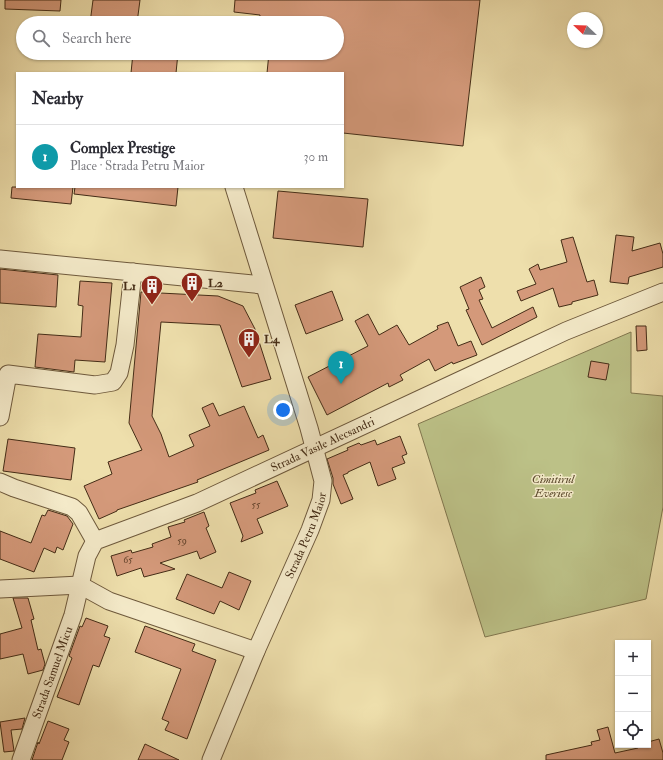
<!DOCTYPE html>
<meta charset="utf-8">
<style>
:root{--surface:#fff;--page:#f2f2f3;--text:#2b2b33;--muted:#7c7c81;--line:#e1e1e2;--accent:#8f2418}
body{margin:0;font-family:"IM FELL Double Pica",serif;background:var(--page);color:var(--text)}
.controls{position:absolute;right:12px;bottom:12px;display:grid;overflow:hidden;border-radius:0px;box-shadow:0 1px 3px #0004}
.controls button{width:36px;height:36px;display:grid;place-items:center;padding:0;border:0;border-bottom:1px solid var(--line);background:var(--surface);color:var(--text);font:20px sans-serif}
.compass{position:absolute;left:567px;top:12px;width:36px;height:36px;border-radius:50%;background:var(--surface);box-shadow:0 1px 3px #0004;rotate:293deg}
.you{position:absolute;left:283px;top:410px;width:14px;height:14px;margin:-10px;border:3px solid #fff;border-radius:50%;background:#1a73e8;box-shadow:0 0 0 6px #1a73e833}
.badge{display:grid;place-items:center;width:26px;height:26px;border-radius:50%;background:var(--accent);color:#fff;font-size:13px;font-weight:700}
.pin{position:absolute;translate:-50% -33px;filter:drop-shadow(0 1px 2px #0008)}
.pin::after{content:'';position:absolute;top:21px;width:14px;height:12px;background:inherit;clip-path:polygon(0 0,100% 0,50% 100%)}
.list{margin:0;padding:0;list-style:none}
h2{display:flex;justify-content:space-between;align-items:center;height:52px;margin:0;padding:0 16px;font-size:17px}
h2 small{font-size:13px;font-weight:400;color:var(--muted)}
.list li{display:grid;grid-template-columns:26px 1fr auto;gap:12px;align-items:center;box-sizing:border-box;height:64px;padding:0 16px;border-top:1px solid var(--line)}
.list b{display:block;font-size:15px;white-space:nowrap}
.list p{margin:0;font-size:13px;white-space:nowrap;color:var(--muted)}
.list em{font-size:13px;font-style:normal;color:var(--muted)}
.icon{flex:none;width:22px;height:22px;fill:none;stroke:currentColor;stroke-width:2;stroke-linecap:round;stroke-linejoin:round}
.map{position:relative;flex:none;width:663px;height:760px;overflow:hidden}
.search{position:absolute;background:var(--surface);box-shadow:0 1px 3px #0004;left:16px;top:16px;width:328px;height:44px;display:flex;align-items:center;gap:10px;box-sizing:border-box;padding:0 14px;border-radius:22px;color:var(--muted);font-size:15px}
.panel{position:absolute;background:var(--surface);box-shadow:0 1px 3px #0004;left:16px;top:72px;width:328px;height:116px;border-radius:0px}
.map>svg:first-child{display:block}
</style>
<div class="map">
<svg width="663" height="760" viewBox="0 0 663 760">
<rect width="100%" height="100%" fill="#eedfac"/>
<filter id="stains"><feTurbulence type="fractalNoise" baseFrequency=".005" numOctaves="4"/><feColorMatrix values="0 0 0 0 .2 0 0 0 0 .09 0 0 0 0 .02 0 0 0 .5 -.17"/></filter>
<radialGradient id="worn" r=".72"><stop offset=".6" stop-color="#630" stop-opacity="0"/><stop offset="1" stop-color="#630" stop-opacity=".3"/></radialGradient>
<path fill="#bcc187" stroke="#80764e" d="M631 332V393L663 396V507L646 599 485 637 418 424Z"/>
<g fill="#d4997a" stroke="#442c16">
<path d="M5 0H61L60 11 5 9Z"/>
<path d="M93 0H140L137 23H90Z"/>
<path d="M235 0H480L463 146 343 133V73H267L269 53H337V23H259L260 15 234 12Z"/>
<path d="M133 53H178L176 73H131Z"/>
<path d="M12 187H73L71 204 11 198Z"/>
<path d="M75 187H178L176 206 74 194Z"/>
<path d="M278 191 368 199 363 247 273 238Z"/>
<path d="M616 235 634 237 632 251 660 243 663 254V267L629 277 628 284 610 282Z"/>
<path d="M573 237 587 282 594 280 598 295 572 302V304L559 307 553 288 521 301 517 291 536 284 529 269 538 264 540 270 567 262 561 240Z"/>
<path d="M0 269 58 275 56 307 0 303Z"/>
<path d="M481 277 485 287 479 290 483 299 479 300 492 328 533 307 537 317 482 345 466 310 469 309 460 287Z"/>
<path d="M80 281 112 283 105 362 75 360 74 372 35 367 38 334 81 337 83 306 78 305Z"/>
<path d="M332 291 343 320 306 334 295 305Z"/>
<path d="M141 292 218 296 243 306 255 329 271 379 242 387 220 325 161 322 152 416 161 434 169 457 194 446 189 435 210 426 202 408 213 403 219 416 244 406 258 438 263 435 269 450 197 480 198 482 117 510V511L99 519 84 486 112 474 108 462 142 450 129 423Z"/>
<path d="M368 314 379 335 397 325 409 345 438 329 437 326 448 322 458 346 471 341 477 355 453 364 452 362 435 371 429 359 400 375 403 380 389 387 388 383 327 415 308 377 368 346 355 321Z"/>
<path d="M636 326H646L647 350 637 351Z"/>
<path d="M591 361 609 364 606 380 588 377Z"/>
<path d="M400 436 407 454 402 456 405 463 392 468 396 479 378 486 370 462 348 472V473L343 475 353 499 341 504 333 484V478L327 459 348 450 347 448 359 443 361 445 375 440 377 445Z"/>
<path d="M8 439 75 448 71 480 3 471Z"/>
<path d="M277 481 288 506 257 519 263 533 241 542 243 536 230 503 256 493 255 490Z"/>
<path d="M48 510 67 516 73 524 63 550 57 547 55 553 44 548 34 572 0 559V531L31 543 42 515 45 516Z"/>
<path d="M204 512 209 526 206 528 216 552 200 559 197 551 160 563 175 569 144 577 141 568 117 576 111 556 131 550 132 553 153 547 152 544 171 537 168 527 185 522 184 520Z"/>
<path d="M229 572 251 581 239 610 220 601 214 614 176 599 187 574 222 588Z"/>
<path d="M13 598H28L34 619 31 620 38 650 41 649 45 664 43 670 28 674 23 654 0 659V634L22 628Z"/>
<path d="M86 618 108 626 104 636 110 638 99 667 93 665 79 705 57 697 72 658 69 656 80 626 82 627Z"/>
<path d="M145 626 195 644 192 651 216 660 187 739 165 730 169 722 162 719 181 669 135 652Z"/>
<path d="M25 718 22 729 11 730 14 751 4 752 0 722Z"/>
<path d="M48 721 69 729 64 740 69 742 62 760H32L38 742 39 744Z"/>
<path d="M608 727 615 753 638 748 637 745H648V742L659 739 663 753V760H546V755L592 745 591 742 600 740 597 730Z"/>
<path d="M145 744 179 760H138Z"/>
</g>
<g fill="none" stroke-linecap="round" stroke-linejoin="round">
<g stroke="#6e593c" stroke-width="19">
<g id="minor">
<path d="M0 259 263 285"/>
<path d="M0 417 8 374 95 385 113 382 119 373 125 345 133 272"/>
<path d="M0 482 14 488 72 507 79 513 95 541"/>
<path d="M80 585 109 601 256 651"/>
<path d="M0 589 80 585"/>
<path id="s1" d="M21 760 73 615 87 556 95 541 197 503 566 331 663 292"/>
<path id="s2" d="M211 760 256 651 310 530 321 500 323 481 309 428 234 187"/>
</g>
</g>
<use href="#minor" stroke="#f4eac9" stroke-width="17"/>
</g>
<defs>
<g id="building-pin" transform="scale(1.15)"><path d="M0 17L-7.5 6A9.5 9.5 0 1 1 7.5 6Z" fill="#8f2418" stroke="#f4eac9"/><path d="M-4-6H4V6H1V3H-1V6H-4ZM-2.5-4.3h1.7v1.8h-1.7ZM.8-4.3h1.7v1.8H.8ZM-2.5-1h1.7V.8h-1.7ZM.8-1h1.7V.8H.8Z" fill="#fff"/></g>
</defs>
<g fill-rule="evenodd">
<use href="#building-pin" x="192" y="283"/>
<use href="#building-pin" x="152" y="286"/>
<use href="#building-pin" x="249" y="339"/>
</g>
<g text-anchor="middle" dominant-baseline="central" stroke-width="3" stroke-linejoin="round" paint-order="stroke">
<g font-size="10" fill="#68472f">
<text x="256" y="505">55</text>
<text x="182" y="541">59</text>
<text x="128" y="560">65</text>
</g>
<g font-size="12" font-weight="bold" fill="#442c16" stroke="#f4eac9" text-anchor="start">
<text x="208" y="283">L2</text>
<text x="136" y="286" text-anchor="end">L1</text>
<text x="264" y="339">L4</text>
</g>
<g font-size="12" fill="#442c16" stroke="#f4eac9">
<text stroke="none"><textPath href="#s1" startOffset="479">Strada Vasile Alecsandri</textPath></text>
<text stroke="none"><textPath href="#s2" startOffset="244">Strada Petru Maior</textPath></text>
<text stroke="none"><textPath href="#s1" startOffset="93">Strada Samuel Micu</textPath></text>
</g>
<g font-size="12" font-style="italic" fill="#5c4a2d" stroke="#f4eac9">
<text x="553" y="479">Cimitirul<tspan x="553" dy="14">Everiesc</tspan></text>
</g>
</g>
<rect width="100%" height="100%" filter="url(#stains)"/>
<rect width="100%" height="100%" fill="url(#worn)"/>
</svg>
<div class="controls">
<button>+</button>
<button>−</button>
<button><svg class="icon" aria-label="locate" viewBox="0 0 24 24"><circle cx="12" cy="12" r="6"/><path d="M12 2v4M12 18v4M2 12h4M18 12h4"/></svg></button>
</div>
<svg class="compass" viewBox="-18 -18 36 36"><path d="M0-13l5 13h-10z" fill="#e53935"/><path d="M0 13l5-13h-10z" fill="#7c7c81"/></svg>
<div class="you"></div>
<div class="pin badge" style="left:341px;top:384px;background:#0f9aa8">1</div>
<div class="search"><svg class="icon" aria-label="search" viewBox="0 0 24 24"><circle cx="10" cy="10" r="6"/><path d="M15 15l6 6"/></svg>Search here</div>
<section class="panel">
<h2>Nearby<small></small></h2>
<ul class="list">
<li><span class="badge" style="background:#0f9aa8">1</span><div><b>Complex Prestige</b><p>Place · Strada Petru Maior</p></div><em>30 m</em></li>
</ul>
</section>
</div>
